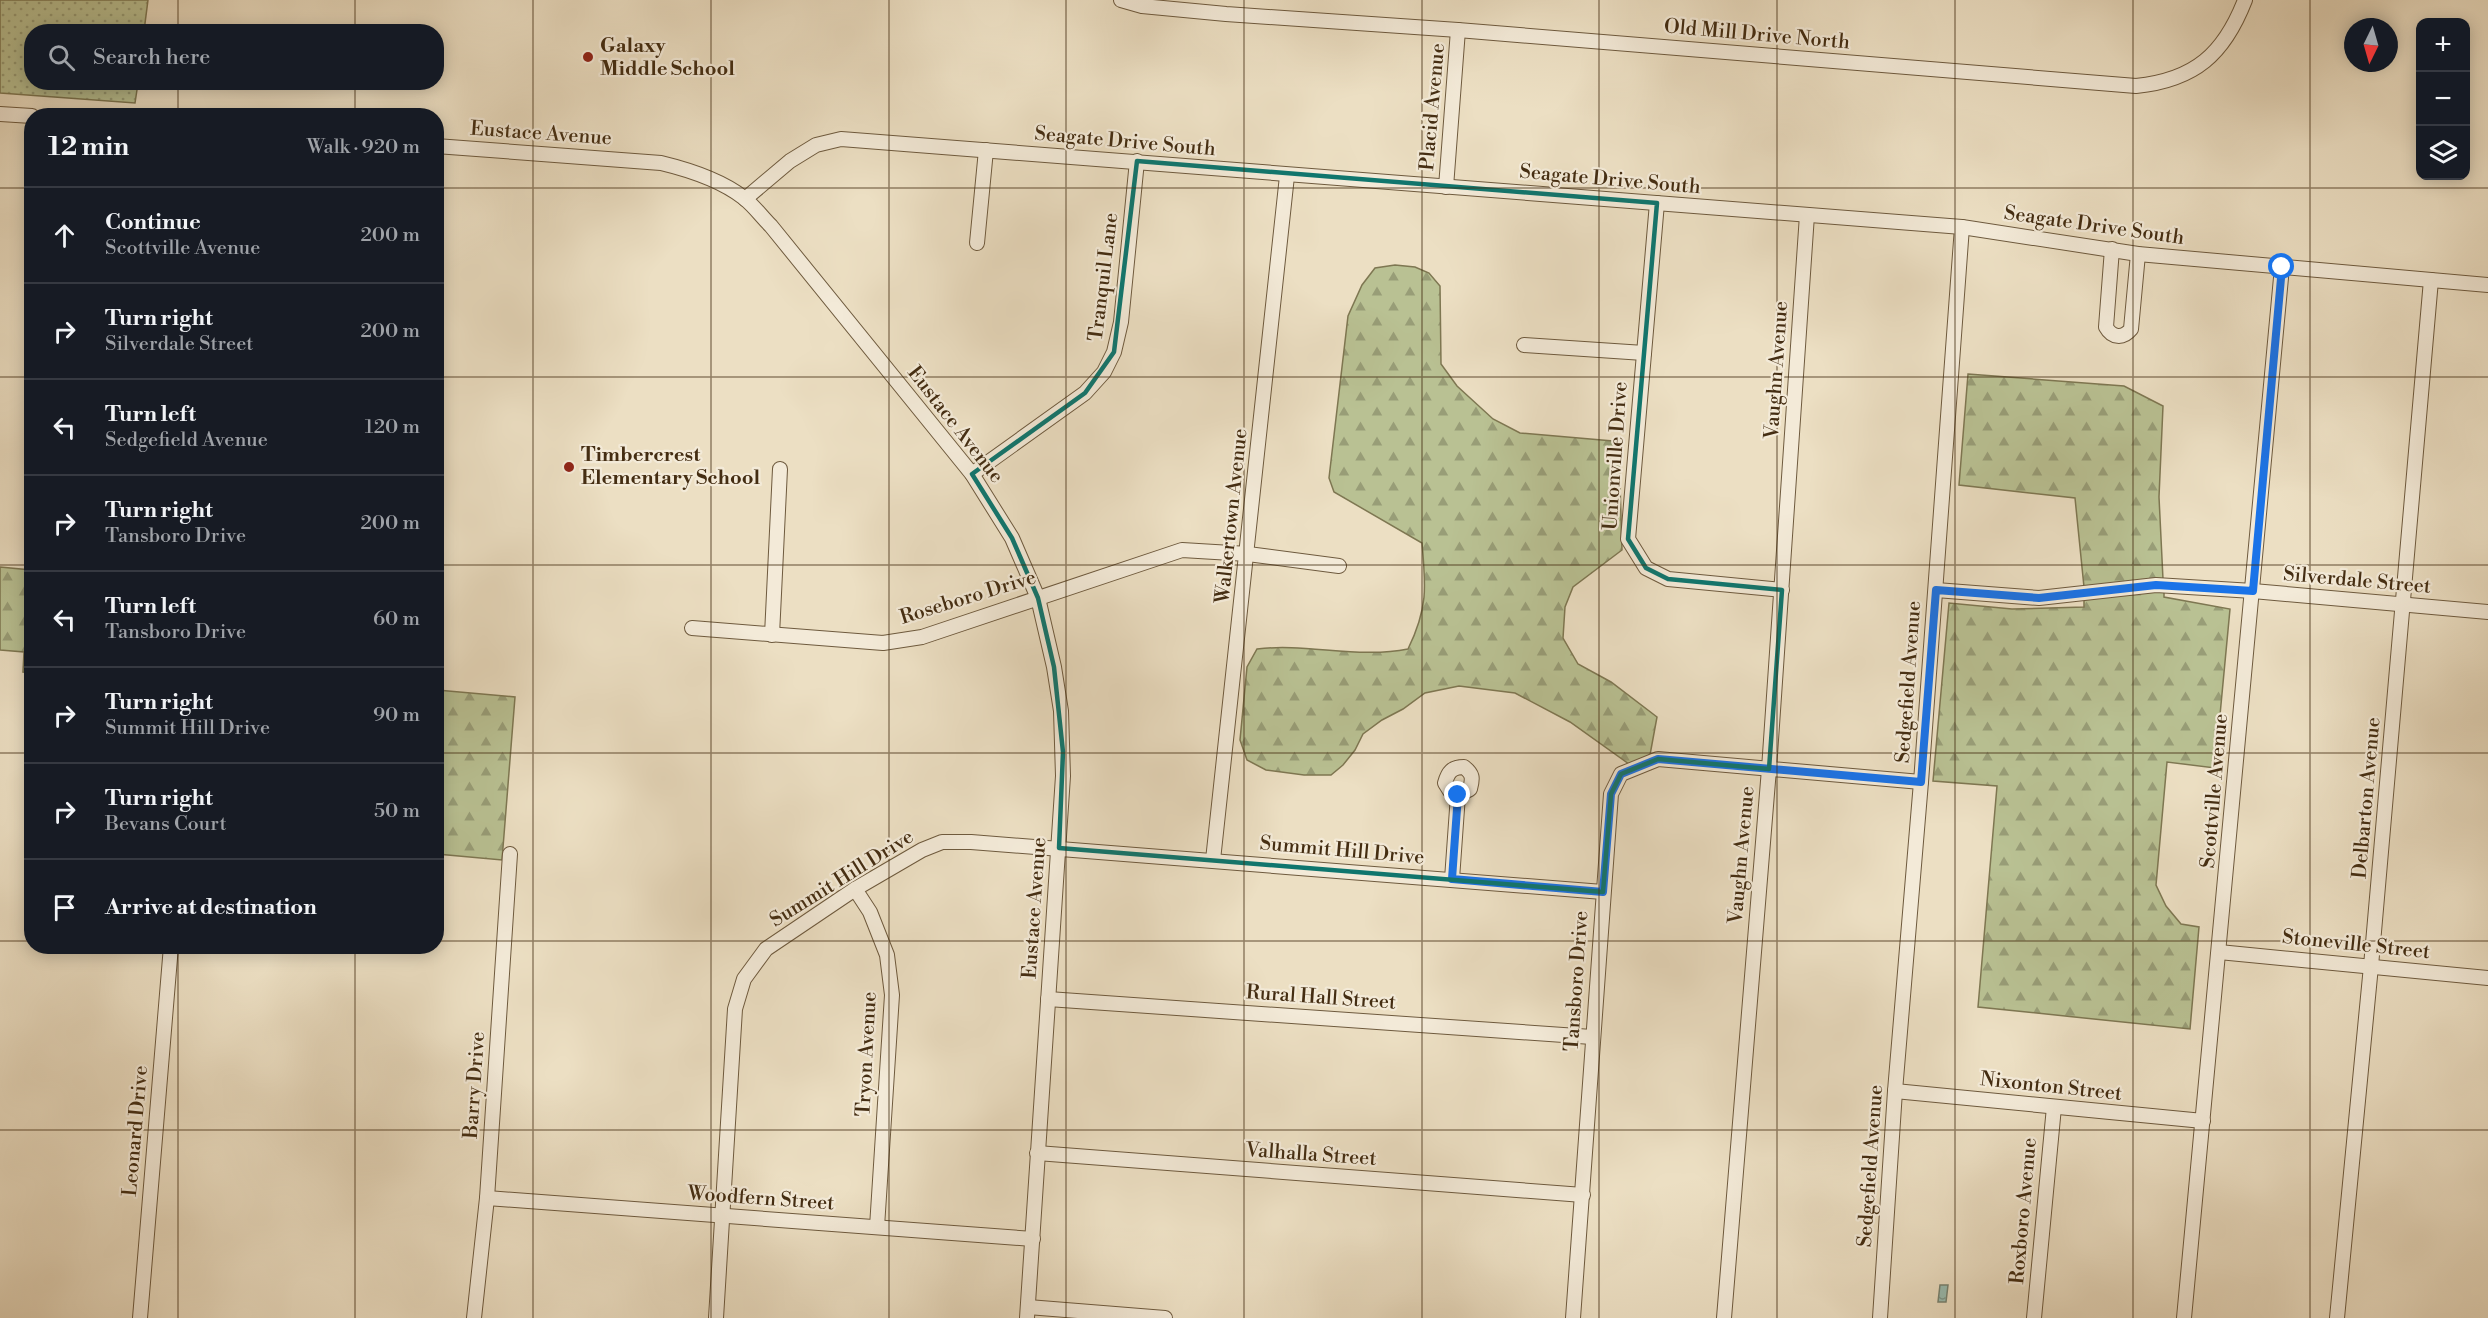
<!DOCTYPE html>
<meta charset="utf-8">
<style>
:root{--surface:#171b24;--page:#20242c;--text:#f1f3f6;--muted:#9ea1a6;--line:#363941}
body{margin:0;font-family:"Libre Bodoni",serif;background:var(--page);color:var(--text)}
.controls{position:absolute;right:18px;top:18px;display:grid;overflow:hidden;border-radius:12px;box-shadow:0 3px 15px #0003}
.controls button{width:54px;height:54px;display:grid;place-items:center;padding:0;border:0;border-bottom:2px solid var(--line);background:var(--surface);color:var(--text);font:30px sans-serif}
.compass{position:absolute;left:2344px;top:18px;width:54px;height:54px;border-radius:50%;background:var(--surface);box-shadow:0 3px 15px #0003;rotate:185deg}
.stop{position:absolute;width:18px;height:18px;margin:-14px;border:4px solid #1a73e8;border-radius:50%;background:#fff}
.stop.end{background:#1a73e8;border-color:#fff;box-shadow:0 2px 6px #0008}
.list{margin:0;padding:0;list-style:none}
h2{display:flex;justify-content:space-between;align-items:center;height:78px;margin:0;padding:0 24px;font-size:26px}
h2 small{font-size:20px;font-weight:400;color:var(--muted)}
.list li{display:grid;grid-template-columns:39px 1fr auto;gap:18px;align-items:center;box-sizing:border-box;height:96px;padding:0 24px;border-top:2px solid var(--line)}
.list b{display:block;font-size:22px;white-space:nowrap}
.list p{margin:0;font-size:20px;white-space:nowrap;color:var(--muted)}
.list em{font-size:20px;font-style:normal;color:var(--muted)}
.icon{flex:none;width:33px;height:33px;fill:none;stroke:currentColor;stroke-width:2;stroke-linecap:round;stroke-linejoin:round}
.map{position:relative;flex:none;width:2488px;height:1318px;overflow:hidden}
.search{position:absolute;background:var(--surface);box-shadow:0 3px 15px #0003;left:24px;top:24px;width:420px;height:66px;display:flex;align-items:center;gap:15px;box-sizing:border-box;padding:0 21px;border-radius:24px;color:var(--muted);font-size:22px}
.panel{position:absolute;background:var(--surface);box-shadow:0 3px 15px #0003;left:24px;top:108px;width:420px;height:846px;border-radius:24px}
.map>svg:first-child{display:block}
</style>
<div class="map">
<svg width="2488" height="1318" viewBox="0 0 2488 1318">
<defs>
<pattern id="forest-firs" width="22" height="20" patternUnits="userSpaceOnUse" patternTransform="scale(1.5)"><rect width="22" height="20" fill="#b9c193"/><path d="M5 1l3.5 6h-7zM16 11l3.5 6h-7z" fill="#989d77"/></pattern>
<pattern id="park-dots" width="8" height="8" patternUnits="userSpaceOnUse" patternTransform="scale(1.5)"><rect width="8" height="8" fill="#b9c193"/><path d="M2 2h.1M6 6h.1" fill="none" stroke="#989d77" stroke-width="1.8" stroke-linecap="round"/></pattern>
<pattern id="water-ripples" width="26" height="14" patternUnits="userSpaceOnUse" patternTransform="scale(1.5)"><rect width="26" height="14" fill="#99bdb2"/><path d="M2 4q2-2 4 0t4 0M15 11q2-2 4 0t4 0" fill="none" stroke="#7e9a8f"/></pattern>
</defs>
<rect width="100%" height="100%" fill="#ecdfc3"/>
<filter id="stains"><feTurbulence type="fractalNoise" baseFrequency=".00333" numOctaves="4"/><feColorMatrix values="0 0 0 0 .2 0 0 0 0 .09 0 0 0 0 .02 0 0 0 .5 -.17"/></filter>
<radialGradient id="worn" r=".72"><stop offset=".6" stop-color="#630" stop-opacity="0"/><stop offset="1" stop-color="#630" stop-opacity=".3"/></radialGradient>
<g fill="url(#forest-firs)" stroke="#7e7752" stroke-width="1.5">
<path d="M1395 265 1415 267 1429 273 1440 286 1441 364 1457 386 1493 419 1520 433 1613 441 1619 449 1622 550 1573 587 1565 607 1563 638 1578 664 1611 682 1657 717 1650 755 1629 764 1570 722 1515 693 1459 686 1425 693 1403 709 1382 720 1363 734 1355 750 1343 765 1331 775H1304L1266 770 1247 760 1240 740 1247 667 1257 649C1307 643 1358 659 1408 649 1428 608 1426 587 1422 543L1334 492 1329 478 1348 316 1362 285 1375 268Z"/>
<path d="M1968 374 2124 386 2163 406 2159 497 2163 579 2084 587 2075 498 1959 485Z"/>
<path d="M0 567 31 570V673L23 672 24 652 0 650Z"/>
<path d="M2156 591 2164 592V597L2230 609 2215 768 2167 762 2156 885 2166 906 2181 924 2199 927 2190 1029 1978 1007 1997 786 1933 781 1949 603 2012 609 2084 607V599Z"/>
<path d="M437 690 515 697 502 860 437 854Z"/>
</g>
<path fill="url(#park-dots)" stroke="#7e7752" stroke-width="1.5" d="M0 0H148L144 31 32 32V82L138 83 135 103 0 93Z"/>
<path fill="url(#water-ripples)" stroke="#778372" stroke-width="1.5" d="M1940 1285H1948L1946 1302H1938Z"/>
<g fill="none" stroke-linecap="round" stroke-linejoin="round">
<g stroke="#6e5a3e" stroke-width="16">
<g id="minor">
<path d="M1121 0 1142 6 1226 14 1458 30 2136 86C2195 80 2224 54 2245 0"/>
<path d="M0 114 32 116"/>
<path d="M436 146 661 163C690 170 721 180 744 198 754 206 762 217 771 226L972 474 1012 538 1038 598 1054 667 1061 711 1063 776 1027 1318"/>
<path d="M1446 187 1458 30"/>
<path d="M745 199 790 161 816 145 841 139 1962 227 2138 254 2488 285"/>
<path d="M1657 203 1628 539 1646 568 1668 579 1782 590"/>
<path d="M977 243 986 150"/>
<path d="M2112 249 2106 327C2112 338 2123 339 2131 329L2138 254"/>
<path d="M1524 345 1644 353"/>
<path d="M972 474 1085 393 1104 372 1114 352 1121 322 1137 161"/>
<path d="M1936 590 2039 598 2156 585 2253 591 2488 612"/>
<path d="M692 628 883 643 922 637 1182 550 1248 554 1339 566"/>
<path d="M772 635 780 469"/>
<path d="M1213 860 1287 176"/>
<path d="M1452 879 1458 795 1470 789C1473 778 1473 774 1464 767 1452 767 1448 772 1445 783L1450 791 1458 795"/>
<path d="M855 889 870 912 887 955 892 995 877 1227"/>
<path d="M2219 952 2488 978"/>
<path d="M1048 999 1592 1037"/>
<path d="M1895 1091 2203 1121"/>
<path d="M1037 1153 1583 1195"/>
<path d="M487 1198 1033 1239"/>
<path d="M1028 1307 1165 1318"/>
<path d="M140 1318 171 946"/>
<path d="M474 1318 487 1198 510 854"/>
<path d="M716 1318 735 1009 744 979 766 949 855 889 922 850 942 842H971L1603 892"/>
<path d="M1573 1318 1611 794 1621 774 1658 759 1921 782"/>
<path d="M1724 1318 1769 769 1807 215"/>
<path d="M1880 1318 1895 1091 1921 782 1962 227"/>
<path d="M2034 1318 2054 1107"/>
<path d="M2184 1318 2282 267"/>
<path d="M2337 1318 2371 966 2431 280"/>
</g>
</g>
<use href="#minor" stroke="#f3ead8" stroke-width="14"/>
</g>
<g fill="none" stroke-linecap="round" stroke-linejoin="round">
<path stroke="#1a73e8" stroke-width="8" d="M1458 795 1452 879 1603 892 1611 794 1621 774 1658 759 1921 782 1936 590 2039 598 2156 585 2253 591 2282 267"/>
</g>
<path fill="none" stroke="#0f766e" stroke-width="4.5" stroke-linejoin="round" d="M1137 161 1657 203 1628 539 1646 568 1668 579 1782 590 1769 769 1658 759 1621 774 1611 794 1603 892 1059 848 1063 752 1054 667 1038 598 1012 538 972 474 1085 393 1114 352Z"/>
<path fill="none" stroke="#442d12" stroke-width="1.5" stroke-opacity="0.55" d="M178 0V32M355 0V32M533 0V1318M711 0V1318M889 0V1318M1066 0V1318M1244 0V1318M1422 0V1318M1599 0V1318M1777 0V1318M1955 0V1318M2133 0V1318M2310 0V1318M178 82V116M355 82V116M0 188H32M436 188H2488M0 377H32M436 377H2488M0 565H32M436 565H2488M0 753H32M436 753H2488M0 941H32M436 941H2488M178 946V1318M355 946V1318M0 1130H2488"/>
<g fill="#8f2418" stroke="#f3ead8" stroke-width="2">
<circle cx="588" cy="57" r="6"/>
<circle cx="569" cy="467" r="6"/>
</g>
<g text-anchor="middle" dominant-baseline="central" stroke-width="4.5" stroke-linejoin="round" paint-order="stroke">
<g font-size="20" fill="#442d12" stroke="#f3ead8">
<text transform="translate(1757 35) rotate(5)">Old Mill Drive North</text>
<text transform="translate(1433 107) rotate(-85)">Placid Avenue</text>
<text transform="translate(541 134) rotate(4)">Eustace Avenue</text>
<text transform="translate(1125 142) rotate(5)">Seagate Drive South</text>
<text transform="translate(1610 180) rotate(5)">Seagate Drive South</text>
<text transform="translate(2094 226) rotate(8)">Seagate Drive South</text>
<text transform="translate(1104 277) rotate(-83)">Tranquil Lane</text>
<text transform="translate(1777 370) rotate(-86)">Vaughn Avenue</text>
<text transform="translate(955 425) rotate(52)">Eustace Avenue</text>
<text transform="translate(1616 456) rotate(-86)">Unionville Drive</text>
<text transform="translate(1232 516) rotate(-84)">Walkertown Avenue</text>
<text transform="translate(2357 581) rotate(5)">Silverdale Street</text>
<text transform="translate(968 598) rotate(-17)">Roseboro Drive</text>
<text transform="translate(1909 682) rotate(-86)">Sedgefield Avenue</text>
<text transform="translate(2215 791) rotate(-85)">Scottville Avenue</text>
<text transform="translate(2367 798) rotate(-85)">Delbarton Avenue</text>
<text transform="translate(1342 851) rotate(5)">Summit Hill Drive</text>
<text transform="translate(1742 855) rotate(-85)">Vaughn Avenue</text>
<text transform="translate(842 879) rotate(-32)">Summit Hill Drive</text>
<text transform="translate(1035 908) rotate(-86)">Eustace Avenue</text>
<text transform="translate(2356 945) rotate(6)">Stoneville Street</text>
<text transform="translate(1577 981) rotate(-86)">Tansboro Drive</text>
<text transform="translate(1321 998) rotate(4)">Rural Hall Street</text>
<text transform="translate(867 1054) rotate(-87)">Tryon Avenue</text>
<text transform="translate(475 1085) rotate(-86)">Barry Drive</text>
<text transform="translate(2051 1087) rotate(6)">Nixonton Street</text>
<text transform="translate(136 1131) rotate(-85)">Leonard Drive</text>
<text transform="translate(1311 1155) rotate(4)">Valhalla Street</text>
<text transform="translate(1871 1166) rotate(-86)">Sedgefield Avenue</text>
<text transform="translate(761 1199) rotate(4)">Woodfern Street</text>
<text transform="translate(2024 1211) rotate(-85)">Roxboro Avenue</text>
</g>
<g font-size="20" font-weight="bold" fill="#442d12" stroke="#f3ead8" text-anchor="start">
<text x="600" y="46">Galaxy<tspan x="600" dy="23">Middle School</tspan></text>
<text x="581" y="455">Timbercrest<tspan x="581" dy="23">Elementary School</tspan></text>
</g>
</g>
<rect width="100%" height="100%" filter="url(#stains)"/>
<rect width="100%" height="100%" fill="url(#worn)"/>
</svg>
<div class="controls">
<button>+</button>
<button>−</button>
<button><svg class="icon" aria-label="layers" viewBox="0 0 24 24"><path d="M12 4l9 5-9 5-9-5zM3 14l9 5 9-5"/></svg></button>
</div>
<svg class="compass" viewBox="-18 -18 36 36"><path d="M0-13l5 13h-10z" fill="#e53935"/><path d="M0 13l5-13h-10z" fill="#9ea1a6"/></svg>
<div class="stop" style="left:2282px;top:267px"></div>
<div class="stop end" style="left:1458px;top:795px"></div>
<div class="search"><svg class="icon" aria-label="search" viewBox="0 0 24 24"><circle cx="10" cy="10" r="6"/><path d="M15 15l6 6"/></svg>Search here</div>
<section class="panel">
<h2>12 min<small>Walk · 920 m</small></h2>
<ul class="list">
<li><svg class="icon" aria-label="ahead" viewBox="0 0 24 24"><path d="M12 20V5M6 11l6-6 6 6"/></svg><div><b>Continue</b><p>Scottville Avenue</p></div><em>200 m</em></li>
<li><svg class="icon" aria-label="right" viewBox="0 0 24 24"><path d="M7 20v-9h11M14 6l5 5-5 5"/></svg><div><b>Turn right</b><p>Silverdale Street</p></div><em>200 m</em></li>
<li><svg class="icon" aria-label="left" viewBox="0 0 24 24"><path d="M17 20v-9H6M10 6l-5 5 5 5"/></svg><div><b>Turn left</b><p>Sedgefield Avenue</p></div><em>120 m</em></li>
<li><svg class="icon" aria-label="right" viewBox="0 0 24 24"><path d="M7 20v-9h11M14 6l5 5-5 5"/></svg><div><b>Turn right</b><p>Tansboro Drive</p></div><em>200 m</em></li>
<li><svg class="icon" aria-label="left" viewBox="0 0 24 24"><path d="M17 20v-9H6M10 6l-5 5 5 5"/></svg><div><b>Turn left</b><p>Tansboro Drive</p></div><em>60 m</em></li>
<li><svg class="icon" aria-label="right" viewBox="0 0 24 24"><path d="M7 20v-9h11M14 6l5 5-5 5"/></svg><div><b>Turn right</b><p>Summit Hill Drive</p></div><em>90 m</em></li>
<li><svg class="icon" aria-label="right" viewBox="0 0 24 24"><path d="M7 20v-9h11M14 6l5 5-5 5"/></svg><div><b>Turn right</b><p>Bevans Court</p></div><em>50 m</em></li>
<li><svg class="icon" aria-label="arrive" viewBox="0 0 24 24"><path d="M6 21V4h12l-3 4 3 4H6"/></svg><div><b>Arrive at destination</b></div></li>
</ul>
</section>
</div>
